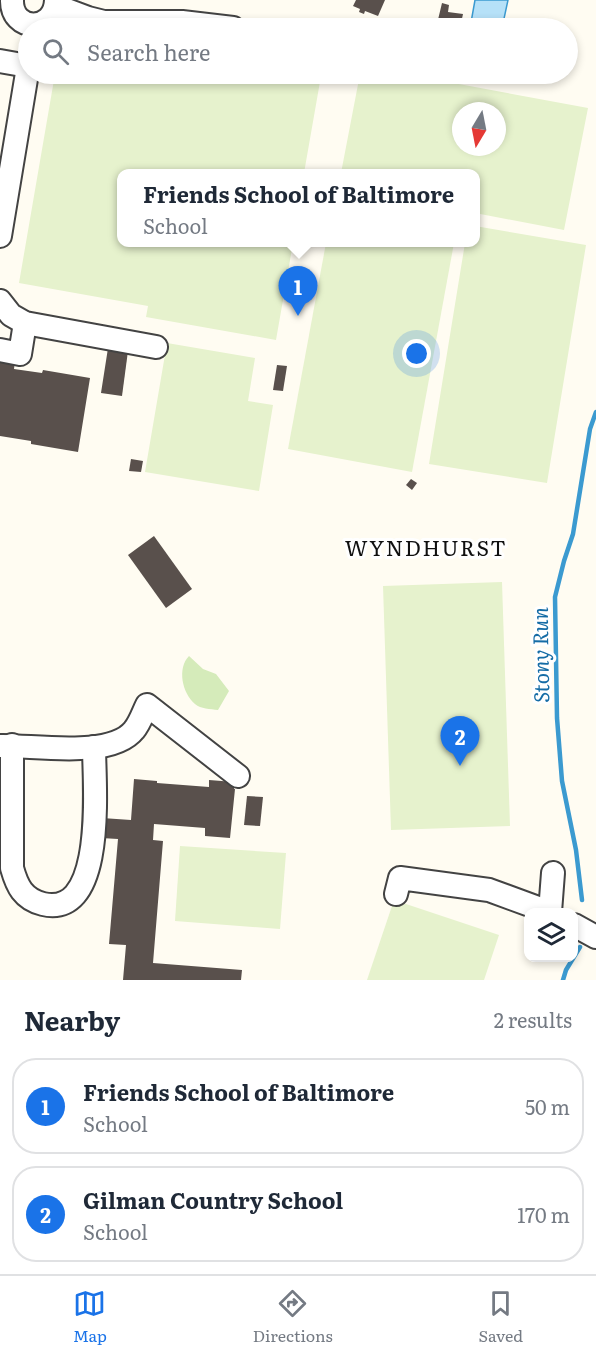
<!DOCTYPE html>
<style>
:root{--surface:#fff;--page:#f2f2f3;--text:#1f2937;--muted:#747a83;--line:#e0e1e3;--accent:#1a73e8}
body{margin:0;font-family:Literata,serif;background:var(--page);color:var(--text)}
.controls{position:absolute;right:18px;bottom:18px;display:grid;overflow:hidden;border-radius:12px;box-shadow:0 3px 9px #0003}
.controls button{width:54px;height:54px;display:grid;place-items:center;padding:0;border:0;border-bottom:2px solid var(--line);background:var(--surface);color:var(--text);font:30px sans-serif}
.compass{position:absolute;left:452px;top:102px;width:54px;height:54px;border-radius:50%;background:var(--surface);box-shadow:0 3px 9px #0003;rotate:190deg}
.you{position:absolute;left:417px;top:354px;width:21px;height:21px;margin:-15px;border:4px solid #fff;border-radius:50%;background:#1a73e8;box-shadow:0 0 0 9px #1a73e833}
.badge{display:grid;place-items:center;width:39px;height:39px;border-radius:50%;background:var(--accent);color:#fff;font-size:20px;font-weight:700}
.pin{position:absolute;translate:-50% -50px;filter:drop-shadow(0 2px 3px #0008)}
.pin::after{content:'';position:absolute;top:32px;width:21px;height:18px;background:inherit;clip-path:polygon(0 0,100% 0,50% 100%)}
.popup{position:absolute;left:117px;top:169px;width:363px;height:78px;box-sizing:border-box;display:grid;place-content:center;border-radius:12px;background:var(--surface);filter:drop-shadow(0 2px 4px #0005);font-size:20px;white-space:nowrap;color:var(--muted)}
.popup b{font-size:22px;color:var(--text)}
.popup::after{content:'';position:absolute;left:50%;top:100%;margin-left:-12px;border:12px solid transparent;border-top-color:var(--surface)}
.list{margin:0;padding:0;list-style:none}
h2{display:flex;justify-content:space-between;align-items:center;height:78px;margin:0;padding:0 24px;font-size:26px}
h2 small{font-size:20px;font-weight:400;color:var(--muted)}
.list li{display:grid;grid-template-columns:39px 1fr auto;gap:18px;align-items:center;box-sizing:border-box;height:96px;margin:0 12px 12px;padding:0 12px;border:2px solid var(--line);border-radius:24px}
.list b{display:block;font-size:22px;white-space:nowrap}
.list p{margin:0;font-size:20px;white-space:nowrap;color:var(--muted)}
.list em{font-size:20px;font-style:normal;color:var(--muted)}
.icon{flex:none;width:33px;height:33px;fill:none;stroke:currentColor;stroke-width:2;stroke-linecap:round;stroke-linejoin:round}
.map{position:relative;flex:none;width:596px;height:980px;overflow:hidden}
.search{position:absolute;background:var(--surface);box-shadow:0 3px 9px #0003;left:18px;right:18px;top:18px;height:66px;display:flex;align-items:center;gap:15px;box-sizing:border-box;padding:0 21px;border-radius:33px;color:var(--muted);font-size:22px}
.sheet{height:294px;background:var(--surface)}
nav{display:flex;justify-content:space-around;align-items:center;box-sizing:border-box;height:84px;border-top:2px solid var(--line);background:var(--surface);font-size:16px;color:var(--muted)}
nav a{display:grid;justify-items:center;gap:3px}
nav .on{color:var(--accent)}
.map>svg:first-child{display:block}
</style>
<div class="map">
<svg width="596" height="980" viewBox="0 0 596 980">
<rect width="100%" height="100%" fill="#fffcf2"/>
<path fill="#d5ebba" d="M189 656 203 669 216 674 229 691 218 710C210 709 201 709 195 704 182 693 177 668 189 656Z"/>
<g fill="#e6f2cd" fill-rule="evenodd">
<path d="M55 74H308L321 76 304 173 121 174V242L293 243 276 340 146 317 148 306 19 283Z"/>
<path d="M360 74H405L588 108 564 230 475 213V174L341 173ZM461 111H497V147H461Z"/>
<path d="M475 226 586 245 547 483 429 464 465 243 475 242Z"/>
<path d="M326 243H454L412 472 288 449Z"/>
<path d="M167 343 255 358 248 401 273 405 259 491 145 472Z"/>
<path d="M502 582 510 826 391 830 383 586Z"/>
<path d="M180 846 286 853 280 929 175 921Z"/>
<path d="M394 900 499 935 484 980H367Z"/>
</g>
<path fill="#b6e1f8" stroke="#3b9ad0" stroke-width="1.5" d="M475 0H508L502 28H470Z"/>
<g fill="none" stroke-linecap="round" stroke-linejoin="round">
<g stroke="#3b9ad0" stroke-width="4.5">
<path d="M582 900 576 850 562 781 557 718 555 597 564 561 573 534 590 429 596 412"/>
<path d="M563 980 566 970 580 947"/>
</g>
</g>
<g fill="#59504c">
<path d="M356 0H385L378 16 365 11 364 14 359 12 360 9 353 6Z"/>
<path d="M442 3 449 5 448 12 463 14 460 28H436Z"/>
<path d="M536 74H560L559 80 536 76Z"/>
<path d="M108 348 128 351 122 396 101 393Z"/>
<path d="M0 359 15 361 14 369 42 373 43 370 90 378 78 452 31 444V441L0 436Z"/>
<path d="M277 365 287 366 283 391 273 390Z"/>
<path d="M131 459 143 461 141 472 129 471Z"/>
<path d="M411 479 417 483 412 490 406 485Z"/>
<path d="M154 536 192 589 166 608 128 555Z"/>
<path d="M134 779 157 781V783L209 787V780L234 782V789H235L230 838 205 836V828L154 824 153 840 163 841 153 963 242 970 241 980H123L126 945 109 944 118 839 101 838 102 818 131 820Z"/>
<path d="M247 796 263 797 260 826 244 825Z"/>
</g>
<g fill="none" stroke-linecap="round" stroke-linejoin="round">
<g stroke="#434343" stroke-width="26">
<g id="minor">
<path d="M12 0C11 32 55 33 56 0"/>
<path d="M56 6 88 18 104 22H182L233 28"/>
<path d="M0 61 28 66"/>
<path d="M0 236 28 67"/>
<path d="M0 301 11 315 25 323 156 347"/>
<path d="M0 350 20 354 25 323"/>
<path d="M12 745V868C17 886 23 899 43 904 107 919 94 782 94 747"/>
<path d="M0 746C34 745 111 759 134 730 140 723 143 713 147 705L238 776"/>
<path d="M396 894 400 878 489 890 549 912"/>
<path d="M550 912 553 873"/>
<path d="M574 925 596 937"/>
</g>
</g>
<use href="#minor" stroke="#fff" stroke-width="22"/>
</g>
<g text-anchor="middle" dominant-baseline="central" stroke-width="6" stroke-linejoin="round" paint-order="stroke">
<g font-size="21" letter-spacing="1.5" fill="#101010" stroke="#fff">
<text x="426" y="546">WYNDHURST</text>
</g>
<g font-size="21" font-style="italic" fill="#156ca6" stroke="#fff">
<text transform="translate(539 655) rotate(-91)">Stony Run</text>
</g>
</g>
</svg>
<div class="controls">
<button><svg class="icon" aria-label="layers" viewBox="0 0 24 24"><path d="M12 4l9 5-9 5-9-5zM3 14l9 5 9-5"/></svg></button>
</div>
<svg class="compass" viewBox="-18 -18 36 36"><path d="M0-13l5 13h-10z" fill="#e53935"/><path d="M0 13l5-13h-10z" fill="#747a83"/></svg>
<div class="you"></div>
<div class="pin badge" style="left:298px;top:316px">1</div>
<div class="popup"><b>Friends School of Baltimore</b>School</div>
<div class="pin badge" style="left:460px;top:766px">2</div>
<div class="search"><svg class="icon" aria-label="search" viewBox="0 0 24 24"><circle cx="10" cy="10" r="6"/><path d="M15 15l6 6"/></svg>Search here</div>
</div>
<section class="sheet">
<h2>Nearby<small>2 results</small></h2>
<ul class="list">
<li><span class="badge">1</span><div><b>Friends School of Baltimore</b><p>School</p></div><em>50 m</em></li>
<li><span class="badge">2</span><div><b>Gilman Country School</b><p>School</p></div><em>170 m</em></li>
</ul>
</section>
<nav>
<a class="on"><svg class="icon" aria-label="map" viewBox="0 0 24 24"><path d="M3 6l6-2 6 2 6-2v14l-6 2-6-2-6 2zM9 4v14M15 6v14"/></svg>Map</a>
<a><svg class="icon" aria-label="directions" viewBox="0 0 24 24"><path d="M12 3l9 9-9 9-9-9zM9 14v-3h6M13 9l2 2-2 2"/></svg>Directions</a>
<a><svg class="icon" aria-label="saved" viewBox="0 0 24 24"><path d="M7 4h10v16l-5-4-5 4z"/></svg>Saved</a>
</nav>
